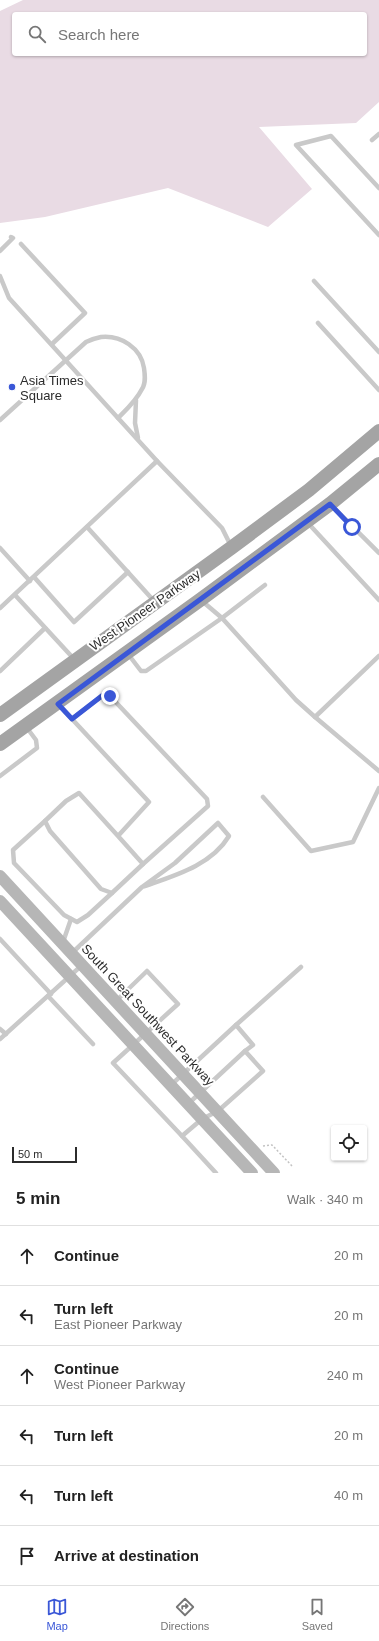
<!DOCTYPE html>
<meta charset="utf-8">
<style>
:root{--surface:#fff;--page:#f6f6f6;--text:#222;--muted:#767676;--line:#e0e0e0;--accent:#3a57d7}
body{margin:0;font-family:Helvetica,sans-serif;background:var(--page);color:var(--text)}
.controls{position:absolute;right:12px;bottom:12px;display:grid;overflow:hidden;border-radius:4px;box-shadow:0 1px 3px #0004}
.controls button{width:36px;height:36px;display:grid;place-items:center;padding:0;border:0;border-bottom:1px solid var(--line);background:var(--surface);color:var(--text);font:20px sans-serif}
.scale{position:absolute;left:12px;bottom:10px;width:65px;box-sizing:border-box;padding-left:4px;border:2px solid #2c2c2c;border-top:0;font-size:11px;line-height:14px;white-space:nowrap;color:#2c2c2c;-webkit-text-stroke:3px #fff;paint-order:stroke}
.stop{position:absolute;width:12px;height:12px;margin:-9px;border:3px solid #3a57d7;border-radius:50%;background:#fff}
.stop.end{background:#3a57d7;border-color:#fff;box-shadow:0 1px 4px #0008}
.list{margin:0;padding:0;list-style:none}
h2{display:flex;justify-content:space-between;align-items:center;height:52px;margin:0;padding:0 16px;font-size:17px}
h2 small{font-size:13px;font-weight:400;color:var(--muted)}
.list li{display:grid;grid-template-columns:26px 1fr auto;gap:12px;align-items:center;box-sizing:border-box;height:60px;padding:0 16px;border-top:1px solid var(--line)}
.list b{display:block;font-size:15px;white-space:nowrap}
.list p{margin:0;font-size:13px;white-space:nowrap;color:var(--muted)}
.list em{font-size:13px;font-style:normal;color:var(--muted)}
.icon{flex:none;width:22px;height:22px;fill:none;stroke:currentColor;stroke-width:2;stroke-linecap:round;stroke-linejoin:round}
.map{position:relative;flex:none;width:379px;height:1173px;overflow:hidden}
.search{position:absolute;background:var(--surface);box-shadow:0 1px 3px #0004;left:12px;right:12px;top:12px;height:44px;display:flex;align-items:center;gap:10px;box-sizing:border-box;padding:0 14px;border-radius:4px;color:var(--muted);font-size:15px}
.sheet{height:412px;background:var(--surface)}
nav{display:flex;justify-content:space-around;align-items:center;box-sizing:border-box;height:56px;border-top:1px solid var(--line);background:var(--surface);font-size:11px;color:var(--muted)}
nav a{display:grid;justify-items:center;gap:2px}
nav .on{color:var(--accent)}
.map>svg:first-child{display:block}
</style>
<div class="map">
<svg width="379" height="1173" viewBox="0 0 379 1173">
<rect width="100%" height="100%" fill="#fff"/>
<path fill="#e9dbe4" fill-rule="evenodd" d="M23 0H379V102L356 123 259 127 312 189 268 227 168 188 45 217 0 223V11ZM14 14H365V54H14Z"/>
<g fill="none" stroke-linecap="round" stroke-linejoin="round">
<path stroke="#c3c3c3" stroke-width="1.5" stroke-dasharray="2 2" stroke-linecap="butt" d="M263 1146 272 1145 293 1167"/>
<g stroke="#c9c9c9" stroke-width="4.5">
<path d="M372 140 379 134"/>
<path d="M379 188 331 136 296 145 379 235"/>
<path d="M21 244 85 313 52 344"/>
<path d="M0 251 13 238 11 237"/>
<path d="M0 276 9 298 157 461 222 528 231 546"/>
<path d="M314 281 379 352"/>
<path d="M318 323 379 390"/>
<path d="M136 400 135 423 138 438"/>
<path d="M0 420 86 342C90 340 96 338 101 337 121 335 141 348 144 368 145 375 146 383 142 389 136 401 127 409 118 418"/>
<path d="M331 505 379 553"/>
<path d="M307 522 379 600"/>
<path d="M87 527 154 601"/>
<path d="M0 548 30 581"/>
<path d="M34 577 74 622 128 572"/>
<path d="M15 595 74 659"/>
<path d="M202 601 222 618 296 700 315 717 379 656"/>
<path d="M0 608 157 461"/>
<path d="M128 654 141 671H146L222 618 265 585"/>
<path d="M0 671 45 628"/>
<path d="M59 705 149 802 118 836 143 864 112 893 101 889 50 831 45 821 66 801 79 793 118 836"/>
<path d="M315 717 379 771"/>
<path d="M72 719 103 695 110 696 207 799 208 806 143 864"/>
<path d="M0 776 37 748 36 740 27 728"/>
<path d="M263 797 311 851 353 842 379 788"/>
<path d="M45 821 13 850 14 863 64 915 77 922 88 915 112 893"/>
<path d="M0 939 51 994"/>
<path d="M63 942 71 919"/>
<path d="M72 953 142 887 175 863 218 823 229 836C211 866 173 876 142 887"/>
<path d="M48 996 93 1044"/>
<path d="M117 1000 147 971 178 1004 113 1063 182 1136 202 1119 218 1111 263 1071 245 1051 188 1104"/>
<path d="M236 1025 301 967"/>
<path d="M0 1029 6 1034"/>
<path d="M0 1039 81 966"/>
<path d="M171 1085 236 1025 253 1045 245 1051"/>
<path d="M182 1136 216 1173"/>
</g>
<g stroke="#b6b6b6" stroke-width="12">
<path d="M0 876 274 1173"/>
<path d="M0 901 252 1173"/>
</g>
<g stroke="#a4a4a4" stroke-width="14">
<path d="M0 715 231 548 309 490 379 431"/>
<path d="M0 744 200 600 330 504 379 464"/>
</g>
</g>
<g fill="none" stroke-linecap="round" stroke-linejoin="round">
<path stroke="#3a57d7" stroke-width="5" d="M110 696 103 695 72 719 58 704 330 504 352 527"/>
</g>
<circle fill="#3a57d7" stroke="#fff" stroke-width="1.5" cx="12" cy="387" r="4"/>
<g text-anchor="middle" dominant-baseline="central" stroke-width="4" stroke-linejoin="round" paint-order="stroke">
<g font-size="13" fill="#2c2c2c" stroke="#fff" text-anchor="start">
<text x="20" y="380">Asia Times<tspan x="20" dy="15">Square</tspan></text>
</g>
<g font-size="13" fill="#2c2c2c" stroke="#fff">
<text transform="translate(145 610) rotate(-35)">West Pioneer Parkway</text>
<text transform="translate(148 1015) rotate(47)">South Great Southwest Parkway</text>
</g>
</g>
</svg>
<div class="controls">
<button><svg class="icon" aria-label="locate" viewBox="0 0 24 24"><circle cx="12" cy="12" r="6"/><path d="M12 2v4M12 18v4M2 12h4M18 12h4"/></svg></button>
</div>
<div class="scale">50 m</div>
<div class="stop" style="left:352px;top:527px"></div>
<div class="stop end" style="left:110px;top:696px"></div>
<div class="search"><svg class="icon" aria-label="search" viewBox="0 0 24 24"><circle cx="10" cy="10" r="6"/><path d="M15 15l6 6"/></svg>Search here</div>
</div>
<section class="sheet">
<h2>5 min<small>Walk · 340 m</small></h2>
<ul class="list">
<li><svg class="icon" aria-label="ahead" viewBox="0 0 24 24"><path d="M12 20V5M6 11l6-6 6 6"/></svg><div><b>Continue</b></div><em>20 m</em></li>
<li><svg class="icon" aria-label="left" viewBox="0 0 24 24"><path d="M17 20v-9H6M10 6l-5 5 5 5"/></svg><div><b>Turn left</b><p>East Pioneer Parkway</p></div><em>20 m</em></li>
<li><svg class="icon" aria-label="ahead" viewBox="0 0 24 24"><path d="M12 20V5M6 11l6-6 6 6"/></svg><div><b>Continue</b><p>West Pioneer Parkway</p></div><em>240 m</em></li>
<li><svg class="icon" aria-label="left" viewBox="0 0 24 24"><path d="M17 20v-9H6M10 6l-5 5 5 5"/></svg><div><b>Turn left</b></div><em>20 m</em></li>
<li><svg class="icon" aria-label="left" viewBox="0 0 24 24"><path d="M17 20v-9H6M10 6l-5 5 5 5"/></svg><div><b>Turn left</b></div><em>40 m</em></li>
<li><svg class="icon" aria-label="arrive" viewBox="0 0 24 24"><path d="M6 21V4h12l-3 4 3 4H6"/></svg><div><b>Arrive at destination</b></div></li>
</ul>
</section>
<nav>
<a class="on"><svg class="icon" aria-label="map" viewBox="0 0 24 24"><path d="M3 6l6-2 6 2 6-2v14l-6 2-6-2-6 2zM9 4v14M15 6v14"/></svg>Map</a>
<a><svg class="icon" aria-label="directions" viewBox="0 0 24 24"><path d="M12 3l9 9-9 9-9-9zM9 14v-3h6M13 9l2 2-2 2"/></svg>Directions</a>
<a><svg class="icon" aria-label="saved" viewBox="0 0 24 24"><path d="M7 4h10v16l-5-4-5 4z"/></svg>Saved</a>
</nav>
